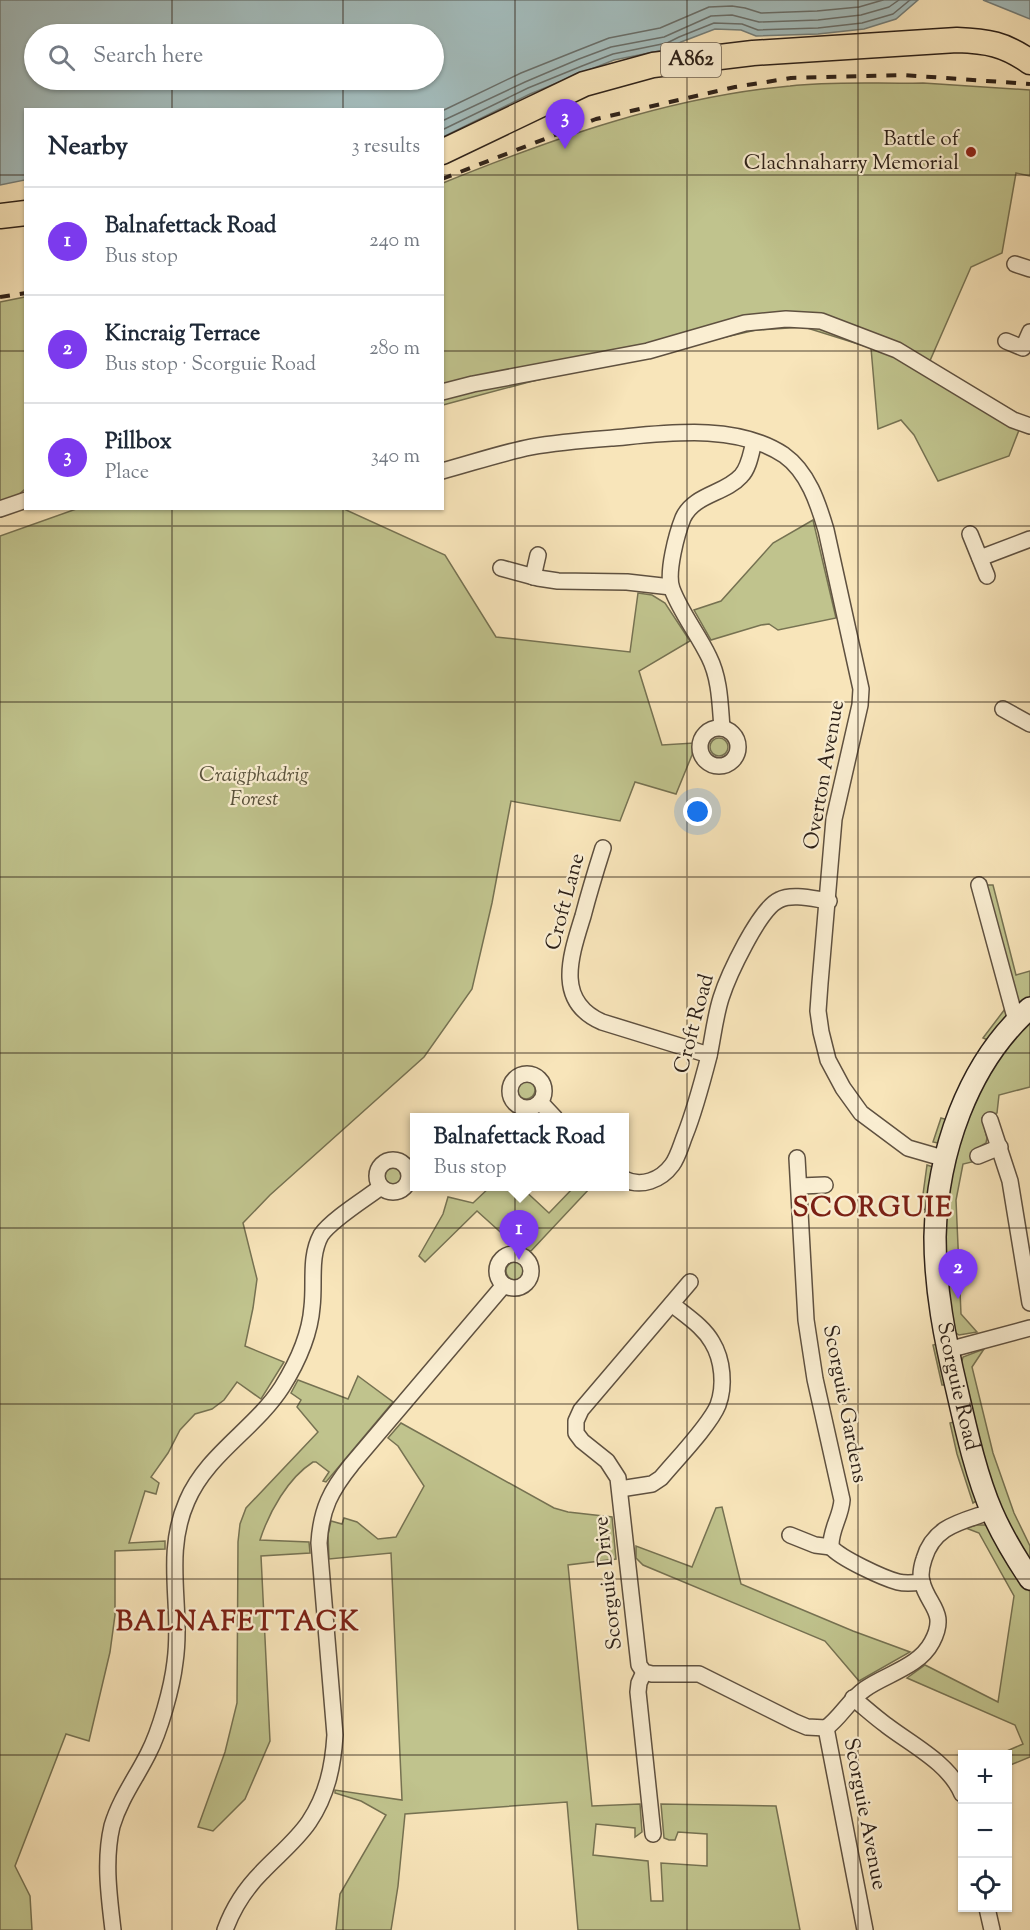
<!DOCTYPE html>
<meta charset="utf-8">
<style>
:root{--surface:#fff;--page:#f2f2f3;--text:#1f2937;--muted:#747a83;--line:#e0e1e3;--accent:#7c3aed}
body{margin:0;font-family:"Sorts Mill Goudy",serif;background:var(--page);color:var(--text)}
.controls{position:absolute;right:18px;bottom:18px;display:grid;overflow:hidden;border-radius:0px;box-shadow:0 2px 4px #0004}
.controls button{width:54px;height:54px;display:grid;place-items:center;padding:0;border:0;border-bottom:2px solid var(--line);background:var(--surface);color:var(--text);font:30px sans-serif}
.you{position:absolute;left:698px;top:812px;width:21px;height:21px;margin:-15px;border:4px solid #fff;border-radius:50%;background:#1a73e8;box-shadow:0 0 0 9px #1a73e833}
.badge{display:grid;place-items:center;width:39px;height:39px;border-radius:50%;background:var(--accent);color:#fff;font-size:20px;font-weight:700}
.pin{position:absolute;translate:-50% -50px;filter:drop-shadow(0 2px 3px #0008)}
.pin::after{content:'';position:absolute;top:32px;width:21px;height:18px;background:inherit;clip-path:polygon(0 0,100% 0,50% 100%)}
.popup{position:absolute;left:410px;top:1113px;width:219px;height:78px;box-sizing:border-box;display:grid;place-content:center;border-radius:0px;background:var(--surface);filter:drop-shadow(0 2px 4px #0005);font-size:20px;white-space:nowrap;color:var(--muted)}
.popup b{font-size:22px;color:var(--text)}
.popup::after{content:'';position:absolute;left:50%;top:100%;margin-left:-12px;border:12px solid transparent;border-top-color:var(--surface)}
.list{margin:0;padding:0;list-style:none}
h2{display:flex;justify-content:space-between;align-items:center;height:78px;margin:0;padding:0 24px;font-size:26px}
h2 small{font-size:20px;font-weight:400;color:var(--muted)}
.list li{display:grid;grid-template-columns:39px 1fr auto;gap:18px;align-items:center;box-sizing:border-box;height:108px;padding:0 24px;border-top:2px solid var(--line)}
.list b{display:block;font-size:22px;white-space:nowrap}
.list p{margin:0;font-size:20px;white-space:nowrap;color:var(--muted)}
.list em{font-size:20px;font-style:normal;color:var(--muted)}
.icon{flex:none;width:33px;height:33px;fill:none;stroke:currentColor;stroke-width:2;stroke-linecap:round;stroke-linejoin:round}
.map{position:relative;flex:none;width:1030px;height:1930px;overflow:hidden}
.search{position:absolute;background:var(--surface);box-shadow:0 2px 4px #0004;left:24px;top:24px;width:420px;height:66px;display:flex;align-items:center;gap:15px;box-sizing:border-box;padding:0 21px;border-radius:33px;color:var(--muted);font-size:22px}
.panel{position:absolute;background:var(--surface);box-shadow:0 2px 4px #0004;left:24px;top:108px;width:420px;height:402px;border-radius:0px}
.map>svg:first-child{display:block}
</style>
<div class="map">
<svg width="1030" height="1930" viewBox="0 0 1030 1930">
<rect width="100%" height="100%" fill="#f8e5ba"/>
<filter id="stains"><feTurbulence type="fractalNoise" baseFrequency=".00333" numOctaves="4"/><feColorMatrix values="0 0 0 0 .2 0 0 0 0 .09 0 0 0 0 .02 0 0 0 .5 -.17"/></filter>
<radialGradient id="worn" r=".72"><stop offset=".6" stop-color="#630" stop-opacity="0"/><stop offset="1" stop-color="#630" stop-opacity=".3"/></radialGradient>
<g fill="#c0c38d" stroke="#767252" stroke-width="1.5">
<path d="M923 83 1030 90V176L1016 173 1002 253 971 267 929 363 1024 417 1009 456 938 481 914 435 901 420 878 429 871 348 804 327 756 330 529 382 443 405V183C554 138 669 97 790 86 833 81 879 84 923 83Z"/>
<path d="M25 297V489L16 497 0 503V302Z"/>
<path d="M79 508 344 509 445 555 496 637 630 652 638 593 652 595 665 603 690 641 639 671 662 745 694 743 692 755 676 794 635 782 620 821 511 801 492 903 472 989 424 1057 270 1195 243 1223 257 1279 253 1308 245 1346 284 1362 261 1399 237 1382 224 1400 212 1409 195 1414 180 1430 168 1453 151 1477 159 1483 156 1494 145 1491 129 1543 165 1541V1549L115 1551V1615L110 1652 89 1741 66 1734 15 1866 30 1896 32 1930H0V536Z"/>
<path d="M813 520 836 618 778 630 769 624 761 625 711 640 694 610 721 601 773 543Z"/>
<circle cx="719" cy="747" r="9"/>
<path d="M985 885H993L1016 975 1030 971V998L1021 1005 1015 999Z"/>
<path d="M1005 1009 1008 1015 988 1040 983 1038Z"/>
<path d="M1030 1019V1087L999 1095 997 1113 982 1118 987 1138 986 1143 974 1150 976 1161 963 1164 956 1200 961 1314 977 1332 959 1335 952 1330 942 1245 950 1181 964 1125 991 1068Z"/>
<circle cx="526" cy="1090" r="9"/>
<path d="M941 1118 948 1120 940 1142 938 1143 933 1142Z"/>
<path d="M927 1165 933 1167 928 1210 921 1209Z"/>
<circle cx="393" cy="1176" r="8"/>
<path d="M491 1186 521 1187 549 1213 574 1187H591L531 1251 517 1247 477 1211 425 1262 419 1256 443 1214 448 1197 473 1203Z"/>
<circle cx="515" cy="1271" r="9"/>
<path d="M938 1344 948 1385H942L933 1345Z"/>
<path d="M984 1349 972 1367 993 1453 1014 1513 1030 1546V1568L996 1504 960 1367 963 1357Z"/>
<path d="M358 1376 393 1402 326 1482 323 1481 329 1472 316 1462H313C288 1478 269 1512 260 1540L309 1542 310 1553 261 1556 270 1741 245 1799 213 1831 198 1827 225 1752 237 1703 238 1542 240 1524 246 1508 318 1432 297 1407 301 1400 291 1393 298 1380 348 1399Z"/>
<path d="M957 1421 978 1500 973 1503 957 1454 950 1423Z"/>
<path d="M401 1423 554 1508 568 1512 612 1517 616 1559 568 1565 592 1806 640 1804 642 1832 635 1837V1828L596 1824 593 1855 648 1861 651 1901H663L661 1863 707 1866V1834L678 1832 675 1840H669L664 1838 661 1804 776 1806 800 1930H578L567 1802 405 1814 398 1886 391 1930H336L340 1894 386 1815 361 1801 335 1793V1790L402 1800 391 1553 329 1559 328 1535 331 1521 342 1524 344 1518 357 1522 378 1539 396 1537 424 1486 398 1446 388 1438Z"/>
<path d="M722 1507 741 1584 853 1631 910 1652 859 1681 825 1641 643 1565 636 1558V1546L692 1567 716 1508Z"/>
<path d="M977 1525H987L1030 1592V1757L1008 1766V1754H1000L1023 1744 1015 1725 907 1678 925 1665 998 1702 1014 1596 979 1533 966 1528Z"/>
</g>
<g fill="#a3bcbc" stroke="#737e7a" stroke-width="1.5" fill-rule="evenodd">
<path d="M0 0H918L896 19 864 29 818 34 756 36 741 30 715 29 681 42 669 49 614 60 584 72 530 94 443 137 442 110H26L25 180 0 185ZM34 34H434V80H34Z"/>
<path d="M983 0H1030V19Z"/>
</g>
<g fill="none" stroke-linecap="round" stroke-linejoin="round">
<g stroke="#686e6a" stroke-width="1.5">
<path d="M442 111 521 73 576 51 609 38 660 28 709 7 732 6 745 8 761 13 817 11 859 7 883 0"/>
<path d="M442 121 525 82 579 59 611 47 664 37 711 16 732 15 759 22 818 20 861 15 889 7 899 0"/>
<path d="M442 130 528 88 582 66 613 54 667 43 679 37 714 23 742 24 758 30 818 28 862 23 893 14 910 0"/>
</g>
<g stroke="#5f5140" stroke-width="18">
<g id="street">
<path d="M1015 264 1030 269"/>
<path d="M1006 341 1023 348 1030 332"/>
<path d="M442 392 473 384 648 351 745 323 786 319 821 321 897 350 1013 420 1030 426"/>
<path d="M442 471C472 463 501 453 531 447 558 442 586 440 613 438 667 433 736 423 784 455 808 472 818 503 826 530L861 689 860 705 834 819 820 983 818 1011 821 1032 828 1060 843 1088 861 1113 908 1148 946 1159"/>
<path d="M0 509 26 500"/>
<path d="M970 534 987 576"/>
<path d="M980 558 1030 539"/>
<path d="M501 568 538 578 558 581 627 582 671 587"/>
<path d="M533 577 538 555"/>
<path d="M1003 709 1030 724"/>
<path d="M722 728C720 704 720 679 709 657 698 634 681 613 672 589 666 573 677 533 683 518 694 494 725 494 741 476 749 468 751 453 754 442"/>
<circle cx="719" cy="747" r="19"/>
<path d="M603 848C596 870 589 893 583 916 571 955 554 1001 602 1022L709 1055"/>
<path d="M979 885 1016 1021"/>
<circle cx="527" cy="1091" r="17"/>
<path d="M540 1102 555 1118"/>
<path d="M990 1120 1010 1181 1030 1303"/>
<path d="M978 1156 1000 1147"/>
<path d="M797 1158 806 1320 815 1379 842 1500C841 1517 830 1530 831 1547 840 1558 883 1578 898 1582 906 1584 914 1583 922 1582"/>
<circle cx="393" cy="1176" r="16"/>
<path d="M624 1179C641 1188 661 1180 672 1165 678 1157 681 1145 685 1135 695 1110 702 1083 709 1056 713 1037 715 1017 721 998 728 976 759 909 779 900 792 893 814 899 829 901"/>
<path d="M800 1186 825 1185"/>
<circle cx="514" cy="1271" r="17"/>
<path d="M690 1282 581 1410 576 1421V1433L582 1441 607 1461 618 1478 639 1665 644 1672 652 1674H699L795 1722 807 1727 826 1728"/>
<path d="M948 1350 1030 1328"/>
<path d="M620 1489 652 1484 661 1478C675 1461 710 1425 718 1405 725 1386 723 1360 712 1342 703 1326 686 1316 672 1304"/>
<path d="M790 1535 815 1545 831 1547"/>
<path d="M644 1672 639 1683 638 1692 653 1834"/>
<path d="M853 1698C864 1707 875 1717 886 1725 912 1745 949 1763 962 1794"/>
<path d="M826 1728C841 1717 849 1700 865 1689 886 1674 919 1667 932 1642 948 1612 928 1606 922 1582 920 1575 922 1565 924 1559 934 1525 962 1522 992 1511"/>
<path d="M826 1728 865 1930"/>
<path d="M987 1908 992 1930"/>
<path d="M113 1930C109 1896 104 1860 112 1826 120 1799 136 1778 148 1754 160 1731 172 1688 175 1662 183 1607 163 1555 187 1501 207 1454 255 1429 282 1387 297 1363 310 1334 312 1307 315 1283 309 1257 321 1235 331 1220 365 1199 381 1187"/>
<path d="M225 1930C233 1908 245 1889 262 1872 277 1856 296 1841 309 1822 327 1795 333 1767 335 1735L319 1543C321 1509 331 1490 352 1464L504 1285"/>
</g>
</g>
<g stroke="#2c2018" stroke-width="24">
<g id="secondary">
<path id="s1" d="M1030 1008C967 1064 937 1154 935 1237 935 1289 945 1340 957 1390 966 1429 976 1475 992 1512 1002 1535 1016 1558 1030 1579"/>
</g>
</g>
<g stroke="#2c2018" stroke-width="27">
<g id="primary">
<path d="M442 152 584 84 653 65 753 53 957 40C987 41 1005 44 1030 62"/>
<path d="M0 216 26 213"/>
</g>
</g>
<use href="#street" stroke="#faeed2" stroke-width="15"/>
<use href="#secondary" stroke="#faeed2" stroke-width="21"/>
<use href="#primary" stroke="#f8e5ba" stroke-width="24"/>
<g stroke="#2c2018" stroke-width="4" stroke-dasharray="10 10" stroke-linecap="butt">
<path d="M442 179 596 119 735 87 791 78 903 75 1030 84"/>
<path d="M0 297 26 293"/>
</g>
</g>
<path fill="none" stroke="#2c2018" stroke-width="1.5" stroke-opacity="0.55" d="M172 0V34M343 0V34M515 0V1930M687 0V1930M858 0V1930M172 80V110M343 80V110M0 175H26M442 175H1030M0 351H26M442 351H1030M172 508V1930M343 508V1930M0 526H1030M0 702H1030M0 877H1030M0 1053H1030M0 1228H1030M0 1404H1030M0 1579H1030M0 1755H962M1008 1755H1030"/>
<circle fill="#8f2418" stroke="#faeed2" stroke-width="2" cx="971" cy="152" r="6"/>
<g text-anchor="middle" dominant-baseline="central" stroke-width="4.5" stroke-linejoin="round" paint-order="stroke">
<rect fill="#faeed2" stroke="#6a5e50" stroke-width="1.5" x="661" y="43" width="60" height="34" rx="4.5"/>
<g font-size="20" font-weight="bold" fill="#2c2018">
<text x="691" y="60">A862</text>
</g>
<g font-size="21" fill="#2c2018" stroke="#faeed2" text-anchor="end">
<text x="959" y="140">Battle of<tspan x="959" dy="24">Clachnaharry Memorial</tspan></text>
</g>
<g font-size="21" fill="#2c2018" stroke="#faeed2">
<text transform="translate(825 775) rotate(-80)">Overton Avenue</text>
<text transform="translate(566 902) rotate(-75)">Croft Lane</text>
<text transform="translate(695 1024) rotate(-75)">Croft Road</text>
<text stroke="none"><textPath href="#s1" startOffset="406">Scorguie Road</textPath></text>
<text transform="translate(844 1404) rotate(79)">Scorguie Gardens</text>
<text transform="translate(609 1583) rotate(-96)">Scorguie Drive</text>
<text transform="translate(864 1814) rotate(79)">Scorguie Avenue</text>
</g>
<g font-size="21" font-style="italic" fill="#58513b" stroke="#faeed2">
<text x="254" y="776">Craigphadrig<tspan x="254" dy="24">Forest</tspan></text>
</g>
<g font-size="27" font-weight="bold" letter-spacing="1.5" fill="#7a1f14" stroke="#faeed2">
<text x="873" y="1209">SCORGUIE</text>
<text x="238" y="1623">BALNAFETTACK</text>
</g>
</g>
<rect width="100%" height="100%" filter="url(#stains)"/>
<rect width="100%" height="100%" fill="url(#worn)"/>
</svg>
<div class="controls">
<button>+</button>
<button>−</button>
<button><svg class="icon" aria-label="locate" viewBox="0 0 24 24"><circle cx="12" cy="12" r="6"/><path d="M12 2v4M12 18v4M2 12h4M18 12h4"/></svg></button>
</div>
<div class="you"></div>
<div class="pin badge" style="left:519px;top:1260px">1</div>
<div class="popup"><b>Balnafettack Road</b>Bus stop</div>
<div class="pin badge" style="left:958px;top:1299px">2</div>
<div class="pin badge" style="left:565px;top:149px">3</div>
<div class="search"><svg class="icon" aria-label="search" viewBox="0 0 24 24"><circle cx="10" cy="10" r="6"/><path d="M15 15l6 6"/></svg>Search here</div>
<section class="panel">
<h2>Nearby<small>3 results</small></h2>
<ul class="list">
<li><span class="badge">1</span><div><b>Balnafettack Road</b><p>Bus stop</p></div><em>240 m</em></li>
<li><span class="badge">2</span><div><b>Kincraig Terrace</b><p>Bus stop · Scorguie Road</p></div><em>280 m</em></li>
<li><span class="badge">3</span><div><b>Pillbox</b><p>Place</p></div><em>340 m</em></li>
</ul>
</section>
</div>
